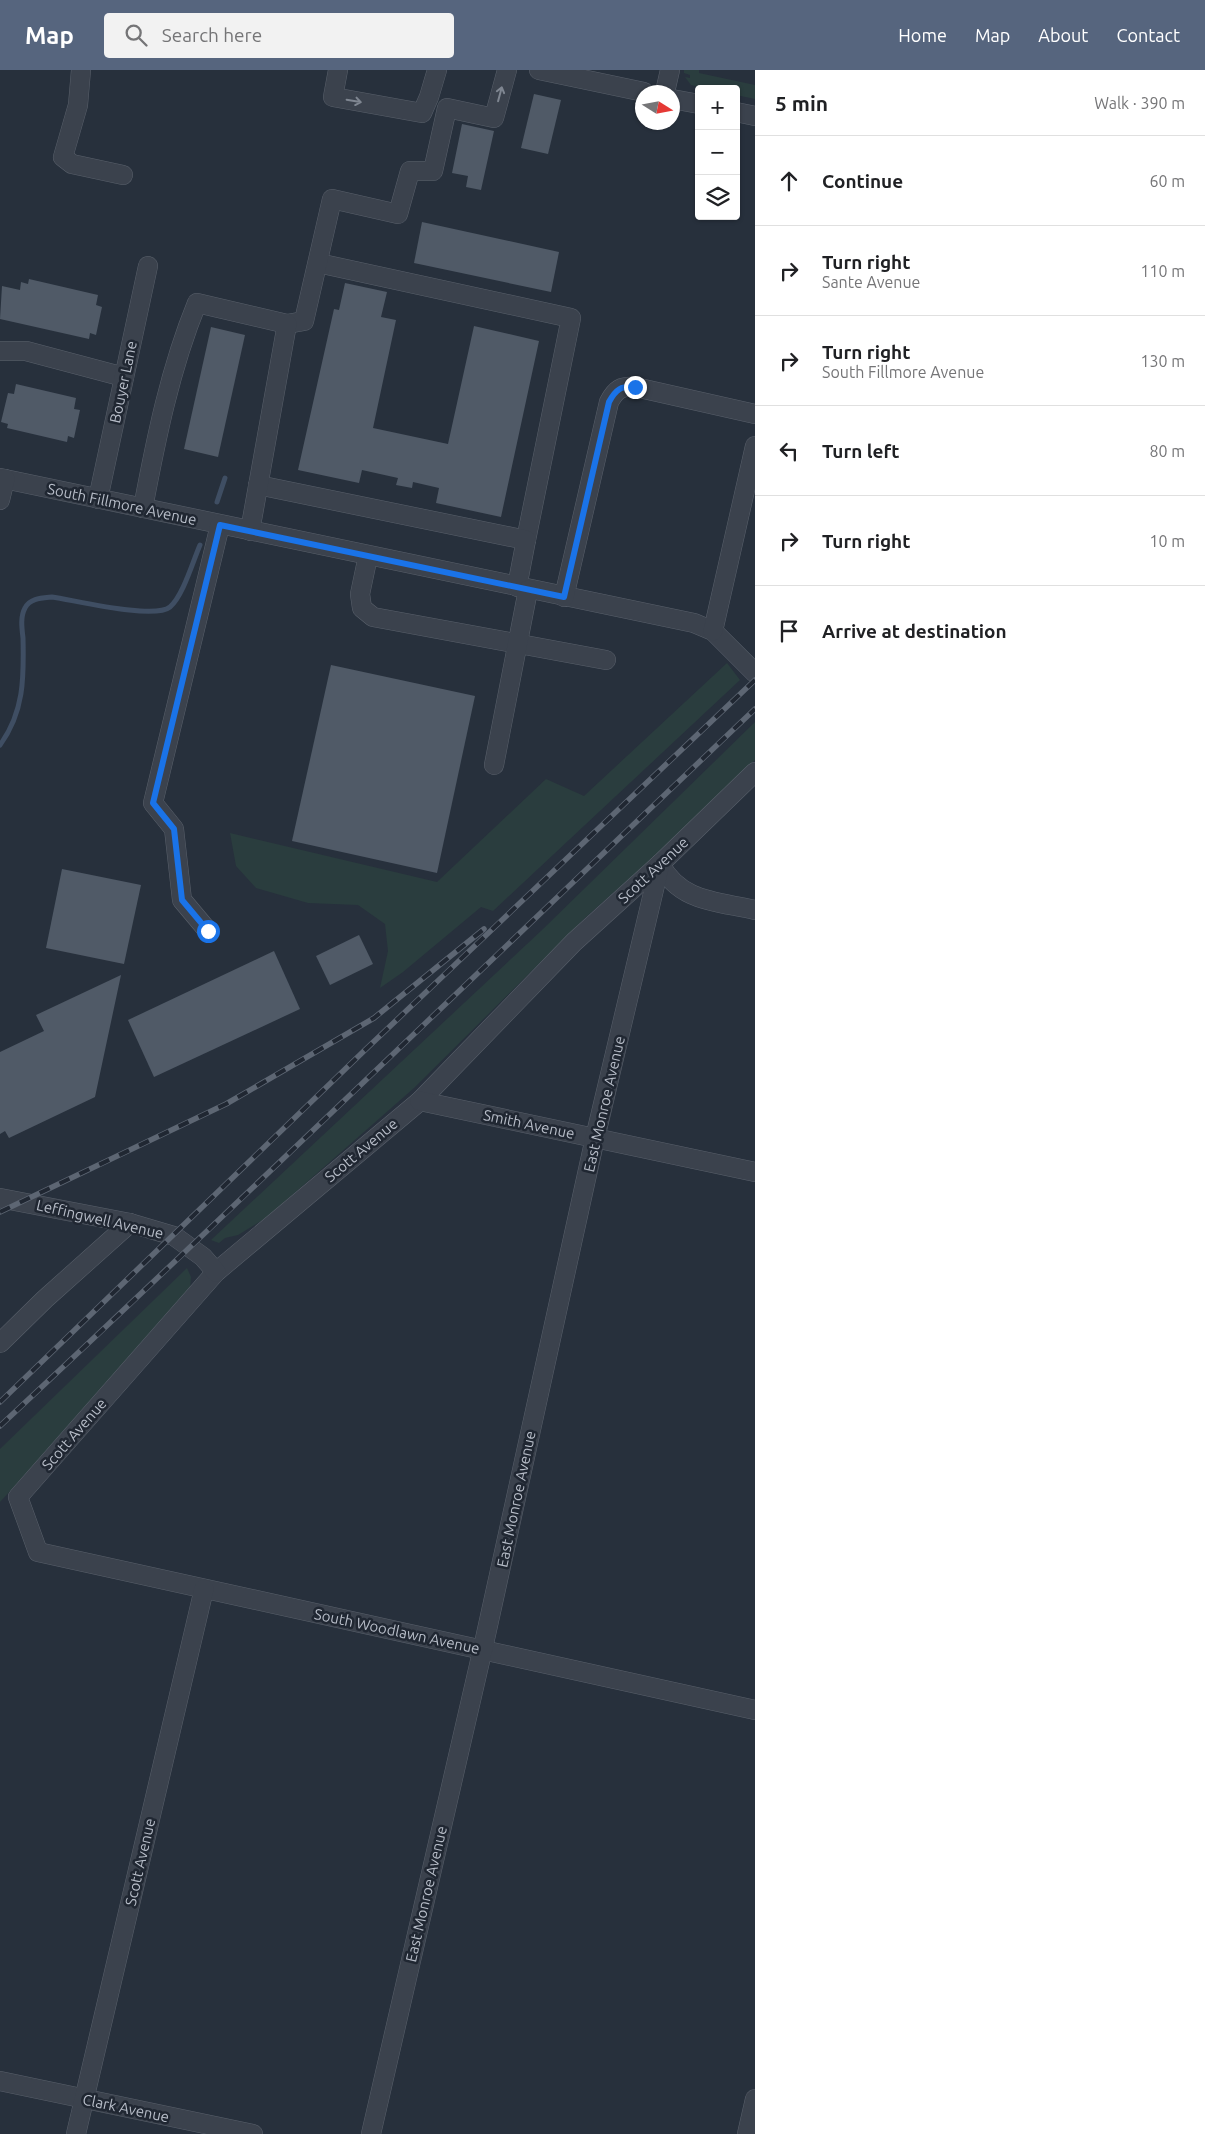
<!DOCTYPE html>
<meta charset="utf-8">
<style>
:root{--surface:#fff;--page:#f2f2f2;--text:#202124;--muted:#757577;--line:#e0e0e0;--accent:#56657e}
body{margin:0;font-family:Ubuntu,sans-serif;background:var(--page);color:var(--text)}
.controls{position:absolute;right:15px;top:15px;display:grid;overflow:hidden;border-radius:5px;box-shadow:0 1px 4px #0004}
.controls button{width:45px;height:45px;display:grid;place-items:center;padding:0;border:0;border-bottom:1px solid var(--line);background:var(--surface);color:var(--text);font:25px sans-serif}
.compass{position:absolute;left:635px;top:15px;width:45px;height:45px;border-radius:50%;background:var(--surface);box-shadow:0 1px 4px #0004;rotate:101deg}
.stop{position:absolute;width:15px;height:15px;margin:-11px;border:4px solid #1a73e8;border-radius:50%;background:#fff}
.stop.end{background:#1a73e8;border-color:#fff;box-shadow:0 1px 5px #0008}
.list{margin:0;padding:0;list-style:none}
h2{display:flex;justify-content:space-between;align-items:center;height:65px;margin:0;padding:0 20px;font-size:21px}
h2 small{font-size:16px;font-weight:400;color:var(--muted)}
.list li{display:grid;grid-template-columns:32px 1fr auto;gap:15px;align-items:center;box-sizing:border-box;height:90px;padding:0 20px;border-top:1px solid var(--line)}
.list b{display:block;font-size:19px;white-space:nowrap}
.list p{margin:0;font-size:16px;white-space:nowrap;color:var(--muted)}
.list em{font-size:16px;font-style:normal;color:var(--muted)}
.icon{flex:none;width:28px;height:28px;fill:none;stroke:currentColor;stroke-width:2;stroke-linecap:round;stroke-linejoin:round}
.map{position:relative;flex:none;width:755px;height:2064px;overflow:hidden}
header{display:flex;align-items:center;gap:30px;box-sizing:border-box;height:70px;padding:0 25px;background:var(--accent);color:#fff}
header strong{font-size:24px}
nav{display:flex;gap:28px;margin-inline-start:auto;font-size:18px}
.search{width:350px;height:45px;background:var(--page);display:flex;align-items:center;gap:12px;box-sizing:border-box;padding:0 18px;border-radius:5px;color:var(--muted);font-size:19px}
main{display:flex}
aside{flex:1;background:var(--surface)}
.map>svg:first-child{display:block}
</style>
<header>
<strong>Map</strong>
<div class="search"><svg class="icon" aria-label="search" viewBox="0 0 24 24"><circle cx="10" cy="10" r="6"/><path d="M15 15l6 6"/></svg>Search here</div>
<nav><a>Home</a><a>Map</a><a>About</a><a>Contact</a></nav>
</header>
<main>
<div class="map">
<svg width="755" height="2064" viewBox="0 0 755 2064">
<rect width="100%" height="100%" fill="#27303c"/>
<g fill="#2a3d3e">
<path d="M684 0H699V3L755 15V29L736 25V19H713L711 17 707 19 691 15 685 7 690 8V5L684 3Z"/>
<path d="M727 593 740 610 493 841 481 837 403 902 380 918 388 881 385 854 358 835 308 833 256 818 236 796 230 763 437 812 546 709 584 726Z"/>
<path d="M755 652V690L663 779 586 847 414 1018 266 1148 238 1165 225 1168 219 1173 211 1170 542 860Z"/>
<path d="M187 1198 191 1207 190 1219 90 1334 0 1432V1379Z"/>
</g>
<g fill="none" stroke-linecap="round" stroke-linejoin="round">
<g stroke="#3f4e63" stroke-width="5">
<path d="M217 432 225 408"/>
<path d="M0 675C24 642 24 608 23 568 22 559 20 547 25 538 30 528 42 528 52 527 74 530 154 550 170 537 183 526 193 491 200 475"/>
</g>
</g>
<g fill="#505a67">
<path d="M534 24 561 30 548 84 521 78Z"/>
<path d="M462 54 494 61 481 120 466 117 468 106 452 103Z"/>
<path d="M422 152 559 182 551 222 414 193Z"/>
<path d="M29 209 98 225 96 235 102 237 96 265 90 263 89 269 0 249 2 216 20 220 21 212 28 214Z"/>
<path d="M345 213 387 222 381 247 396 250 373 358 448 374 474 256 539 271 501 447 436 433 439 418 413 412 412 418 396 415 398 408 362 400 359 413 298 400 334 239 339 240Z"/>
<path d="M211 257 245 265 218 387 184 379Z"/>
<path d="M16 314 76 328 74 339 80 340 74 368 68 366 67 372 7 358 8 354 1 352 8 323 14 324Z"/>
<path d="M331 595 475 626 437 803 292 771Z"/>
<path d="M62 799 141 815 124 894 46 878Z"/>
<path d="M359 865 373 894 330 915 316 886Z"/>
<path d="M274 881 300 939 154 1007 128 950Z"/>
<path d="M121 905 95 1027 9 1068 5 1061 0 1064V982L44 961 36 945Z"/>
</g>
<g fill="none" stroke-linecap="round" stroke-linejoin="round">
<g stroke="#59606b" stroke-width="20">
<g id="minor">
<path d="M81 0 78 35 63 87 72 94 123 105"/>
<path d="M338 0 333 27 422 43 429 27 437 0"/>
<path d="M539 0 644 22"/>
<path d="M665 22 670 0"/>
<path d="M672 29 699 34"/>
<path d="M736 42 755 46"/>
<path d="M318 193 571 248 526 470"/>
<path d="M287 254 304 251 332 129 398 144 410 101H433L447 38 494 48 507 0"/>
<path d="M0 281H26L124 307"/>
<path d="M0 408 694 553 713 561 755 603"/>
<path d="M258 415 526 470 517 517"/>
<path d="M98 429 148 196"/>
<path d="M0 430 5 409"/>
<path d="M143 438C156 369 170 299 197 233L287 254 250 461"/>
<path d="M368 486 360 524 362 538 373 547 606 590"/>
<path d="M564 527 609 332C616 319 621 316 635 317L755 344"/>
<path d="M713 561 755 376"/>
<path d="M494 695 528 520"/>
<path d="M755 702 660 794 574 872 420 1031 216 1202 18 1427 38 1482C277 1536 516 1586 755 1640"/>
<path d="M660 794C680 832 716 831 755 840"/>
<path d="M208 861 182 830 174 759 153 733 220 455"/>
<path d="M420 1031 755 1102"/>
<path d="M0 1128 130 1153 174 1166 203 1187 216 1202"/>
<path d="M0 1273 45 1229 130 1153"/>
<path d="M0 2011 253 2064"/>
<path d="M76 2064 204 1519"/>
<path d="M371 2064 483 1578 595 1068 660 794"/>
<path d="M747 2064 755 2029"/>
</g>
</g>
<use href="#minor" stroke="#3b424d" stroke-width="19"/>
<g stroke="#5d6673" stroke-width="5.5">
<g id="rail">
<path d="M0 1142 226 1034 374 948 484 859"/>
<path d="M0 1332 365 980 755 610"/>
<path d="M0 1356C254 1119 503 878 755 639"/>
</g>
</g>
<use href="#rail" stroke="#202732" stroke-width="4" stroke-dasharray="11" stroke-linecap="butt"/>
</g>
<defs><path id="oneway-shaft" d="M-6 0H5M1.5-3L5.5 0L1.5 3" fill="none" stroke-width="1.6" stroke-linecap="round" stroke-linejoin="round" transform="scale(1.25)"/></defs>
<g stroke="#7f8691">
<use href="#oneway-shaft" transform="translate(500 24) rotate(-75)"/>
<use href="#oneway-shaft" transform="translate(354 31) rotate(10)"/>
</g>
<g fill="none" stroke-linecap="round" stroke-linejoin="round">
<path stroke="#1a73e8" stroke-width="6" d="M208 861 182 830 174 759 153 733 220 455 564 527 609 332C616 319 621 316 635 317"/>
</g>
<g text-anchor="middle" dominant-baseline="central" stroke-width="5" stroke-linejoin="round" paint-order="stroke">
<g font-size="15" fill="#b7bdc8" stroke="#202732">
<text transform="translate(123 312) rotate(-78)">Bouyer Lane</text>
<text transform="translate(122 434) rotate(12)">South Fillmore Avenue</text>
<text transform="translate(653 800) rotate(-43)">Scott Avenue</text>
<text transform="translate(604 1034) rotate(-77)">East Monroe Avenue</text>
<text transform="translate(529 1054) rotate(12)">Smith Avenue</text>
<text transform="translate(361 1080) rotate(-40)">Scott Avenue</text>
<text transform="translate(100 1149) rotate(13)">Leffingwell Avenue</text>
<text transform="translate(74 1364) rotate(-49)">Scott Avenue</text>
<text transform="translate(516 1429) rotate(-78)">East Monroe Avenue</text>
<text transform="translate(397 1561) rotate(12)">South Woodlawn Avenue</text>
<text transform="translate(140 1792) rotate(-77)">Scott Avenue</text>
<text transform="translate(426 1824) rotate(-77)">East Monroe Avenue</text>
<text transform="translate(126 2038) rotate(12)">Clark Avenue</text>
</g>
</g>
</svg>
<div class="controls">
<button>+</button>
<button>−</button>
<button><svg class="icon" aria-label="layers" viewBox="0 0 24 24"><path d="M12 4l9 5-9 5-9-5zM3 14l9 5 9-5"/></svg></button>
</div>
<svg class="compass" viewBox="-18 -18 36 36"><path d="M0-13l5 13h-10z" fill="#e53935"/><path d="M0 13l5-13h-10z" fill="#757577"/></svg>
<div class="stop" style="left:208px;top:861px"></div>
<div class="stop end" style="left:635px;top:317px"></div>
</div>
<aside>
<h2>5 min<small>Walk · 390 m</small></h2>
<ul class="list">
<li><svg class="icon" aria-label="ahead" viewBox="0 0 24 24"><path d="M12 20V5M6 11l6-6 6 6"/></svg><div><b>Continue</b></div><em>60 m</em></li>
<li><svg class="icon" aria-label="right" viewBox="0 0 24 24"><path d="M7 20v-9h11M14 6l5 5-5 5"/></svg><div><b>Turn right</b><p>Sante Avenue</p></div><em>110 m</em></li>
<li><svg class="icon" aria-label="right" viewBox="0 0 24 24"><path d="M7 20v-9h11M14 6l5 5-5 5"/></svg><div><b>Turn right</b><p>South Fillmore Avenue</p></div><em>130 m</em></li>
<li><svg class="icon" aria-label="left" viewBox="0 0 24 24"><path d="M17 20v-9H6M10 6l-5 5 5 5"/></svg><div><b>Turn left</b></div><em>80 m</em></li>
<li><svg class="icon" aria-label="right" viewBox="0 0 24 24"><path d="M7 20v-9h11M14 6l5 5-5 5"/></svg><div><b>Turn right</b></div><em>10 m</em></li>
<li><svg class="icon" aria-label="arrive" viewBox="0 0 24 24"><path d="M6 21V4h12l-3 4 3 4H6"/></svg><div><b>Arrive at destination</b></div></li>
</ul>
</aside>
</main>
